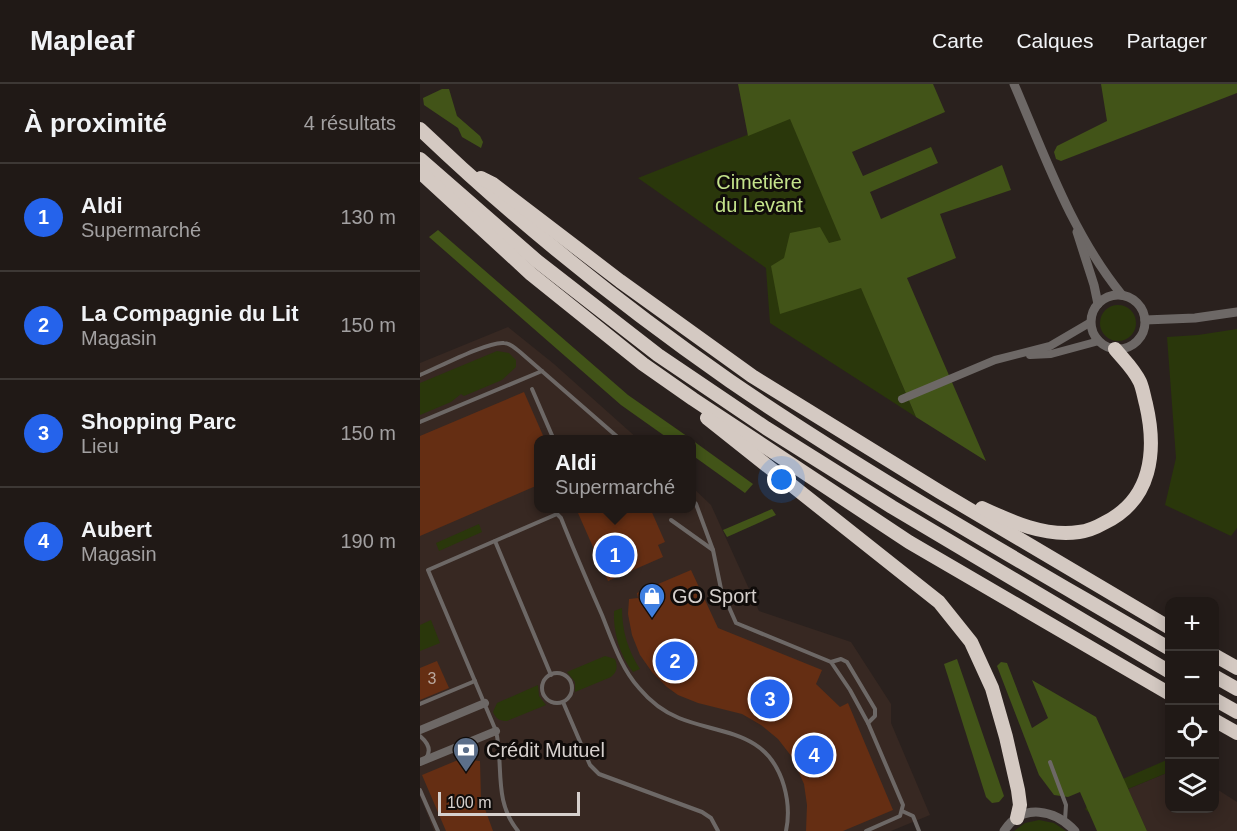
<!DOCTYPE html>
<html lang="fr">
<meta charset="utf-8">
<style>
:root{--surface:#201916;--page:#28221f;--text:#f1f3f6;--muted:#a2a0a1;--line:#3d3835;--accent:#2563eb}
body{margin:0;font-family:Arial,sans-serif;background:var(--page);color:var(--text)}
.controls{position:absolute;right:18px;bottom:18px;display:grid;overflow:hidden;border-radius:12px;box-shadow:0 3px 15px #0003}
.controls button{width:54px;height:54px;display:grid;place-items:center;padding:0;border:0;border-bottom:2px solid var(--line);background:var(--surface);color:var(--text);font:30px sans-serif}
.scale{position:absolute;left:18px;bottom:15px;width:142px;box-sizing:border-box;padding-left:6px;border:3px solid #d6d0cd;border-top:0;font-size:16px;line-height:21px;white-space:nowrap;color:#d6d0cd;-webkit-text-stroke:4px #100c0a;paint-order:stroke}
.you{position:absolute;left:362px;top:396px;width:21px;height:21px;margin:-15px;border:4px solid #fff;border-radius:50%;background:#1a73e8;box-shadow:0 0 0 9px #1a73e833}
.badge{display:grid;place-items:center;width:39px;height:39px;border-radius:50%;background:var(--accent);color:#fff;font-size:20px;font-weight:700}
.pin{position:absolute;translate:-50% -50%;border:3px solid #fff;box-shadow:0 2px 6px #0006}
.popup{position:absolute;left:114px;top:351px;width:162px;height:78px;box-sizing:border-box;display:grid;place-content:center;border-radius:12px;background:var(--surface);filter:drop-shadow(0 2px 4px #0005);font-size:20px;white-space:nowrap;color:var(--muted)}
.popup b{font-size:22px;color:var(--text)}
.popup::after{content:'';position:absolute;left:50%;top:100%;margin-left:-12px;border:12px solid transparent;border-top-color:var(--surface)}
.list{margin:0;padding:0;list-style:none}
h2{display:flex;justify-content:space-between;align-items:center;height:78px;margin:0;padding:0 24px;font-size:26px}
h2 small{font-size:20px;font-weight:400;color:var(--muted)}
.list li{display:grid;grid-template-columns:39px 1fr auto;gap:18px;align-items:center;box-sizing:border-box;height:108px;padding:0 24px;border-top:2px solid var(--line)}
.list b{display:block;font-size:22px;white-space:nowrap}
.list p{margin:0;font-size:20px;white-space:nowrap;color:var(--muted)}
.list em{font-size:20px;font-style:normal;color:var(--muted)}
.icon{flex:none;width:33px;height:33px;fill:none;stroke:currentColor;stroke-width:2;stroke-linecap:round;stroke-linejoin:round}
.map{position:relative;flex:none;width:817px;height:747px;overflow:hidden}
header{display:flex;align-items:center;gap:36px;box-sizing:border-box;height:84px;padding:0 30px;background:var(--surface);border-bottom:2px solid var(--line)}
header strong{font-size:28px}
nav{display:flex;gap:33px;margin-inline-start:auto;font-size:21px}
main{display:flex}
aside{flex:1;background:var(--surface)}
.map>svg:first-child{display:block}
</style>
<header>
<strong>Mapleaf</strong>
<nav><a>Carte</a><a>Calques</a><a>Partager</a></nav>
</header>
<main>
<aside>
<h2>À proximité<small>4 résultats</small></h2>
<ul class="list">
<li><span class="badge">1</span><div><b>Aldi</b><p>Supermarché</p></div><em>130 m</em></li>
<li><span class="badge">2</span><div><b>La Compagnie du Lit</b><p>Magasin</p></div><em>150 m</em></li>
<li><span class="badge">3</span><div><b>Shopping Parc</b><p>Lieu</p></div><em>150 m</em></li>
<li><span class="badge">4</span><div><b>Aubert</b><p>Magasin</p></div><em>190 m</em></li>
</ul>
</aside>
<div class="map">
<svg width="817" height="747" viewBox="0 0 817 747">
<rect width="100%" height="100%" fill="#2a211e"/>
<g fill="#372822">
<path d="M88 243 134 280 218 355 118 356V424H272V403L291 421 339 527 431 558 471 620V639L510 731 471 747H14L0 712V279Z"/>
<path d="M749 688 750 724H794L795 704 817 718V747H727L708 705Z"/>
</g>
<g fill="#2a370b">
<path d="M370 34 496 333 350 239 346 184 218 94Z"/>
<circle cx="698" cy="239" r="18"/>
<path d="M817 245V444L811 452 745 421 756 374 747 253 778 251Z"/>
<path d="M77 267 89 269 96 276V283L82 296 44 312 41 310 31 318 0 331V299Z"/>
<path d="M59 440 62 448 19 467 16 459Z"/>
<path d="M202 524C202 547 208 567 220 585L213 588C200 572 193 548 194 527Z"/>
<path d="M11 536 20 559 0 567V541Z"/>
<path d="M185 572 195 575C198 583 197 588 191 593L155 608V598L147 588Z"/>
<path d="M118 601 119 612 126 621 87 637C80 637 76 635 73 628L77 619Z"/>
<path d="M749 675V688L708 705 671 730 665 725 682 704Z"/>
<path d="M619 736 634 739 646 747H594L605 739Z"/>
</g>
<g fill="#425418">
<path d="M318 0H513L525 28 432 68 443 92 511 63 518 79 450 108 461 135 582 81 591 106 520 130 536 174 487 194 566 377 496 333 441 204 360 230 351 182 364 174 370 149 400 143 409 159 421 156 370 35 328 52Z"/>
<path d="M681 0H817V9L641 77 636 75 634 68 637 62 687 37Z"/>
<path d="M22 5H29L37 32 60 52 63 58 61 64 42 53 38 44 4 21 3 14Z"/>
<path d="M18 146 208 311 271 355H249L201 321 9 153Z"/>
<path d="M272 356 333 400 325 409 272 371Z"/>
<path d="M352 425 356 431 307 453 303 446Z"/>
<path d="M537 575 584 712 579 718 572 719 566 713 524 580Z"/>
<path d="M581 578 587 579 612 644 628 634 612 596 676 633 727 747H677L660 708 648 713 634 711 619 691 577 582Z"/>
</g>
<g fill="#652e13">
<path d="M104 308 125 356H118V401L0 452V352Z"/>
<path d="M177 424H230L245 458 238 461 243 473 188 497 158 429 169 425 170 428Z"/>
<path d="M271 486 298 544 402 586 396 600 420 623 428 619 473 726 423 747H386L387 721 384 700 372 673 358 655 341 641 322 630 278 619 258 611 247 603 232 588 220 571 212 551 208 530 209 515 218 514 217 509Z"/>
<path d="M17 577 29 604 0 616V584Z"/>
<path d="M50 671 51 676 60 677 61 714 73 747H26L2 691Z"/>
</g>
<g fill="none" stroke-linecap="round" stroke-linejoin="round">
<g stroke="#6d6866" stroke-width="4">
<path d="M0 291C17 284 68 257 84 259 90 259 95 264 100 268L201 356"/>
<path d="M112 305 134 356"/>
<path d="M0 338 122 287"/>
<path d="M272 416 276 420 293 466 301 505 316 539 411 578 430 606 448 639 483 721 480 732 446 747"/>
<path d="M251 436 293 466"/>
<path d="M75 457 131 591"/>
<path d="M411 578 421 575 427 578 455 625V632L448 639"/>
<circle cx="137" cy="604" r="15"/>
<path d="M143 618 170 681 179 690 282 728 291 734 298 747"/>
<path d="M0 620 55 597"/>
<path d="M0 652C7 658 12 666 6 674"/>
<path d="M630 678 646 721 645 736"/>
<path d="M0 706 18 747"/>
<path d="M482 727 493 732 499 747"/>
<path d="M98 747C73 717 84 681 76 647L8 486 137 430 141 434C154 467 168 499 182 531 192 556 201 584 219 604 229 616 244 628 259 634 301 651 348 646 364 702 368 716 369 733 366 747"/>
</g>
<g stroke="#6d6866" stroke-width="8">
<path d="M610 271 631 270 679 257"/>
<path d="M482 315 575 276 630 262 671 238"/>
<path d="M0 646 65 619"/>
<path d="M0 678 76 647"/>
</g>
<g stroke="#6d6866" stroke-width="9">
<path d="M594 0C625 72 652 150 702 211"/>
<path d="M657 148 674 201 678 220"/>
<circle cx="698" cy="238" r="27"/>
<path d="M725 236 775 234 817 228"/>
<path d="M584 747C603 718 635 726 655 747"/>
</g>
<g stroke="#d4c9c2" stroke-width="14">
<path d="M0 45C96 137 201 221 310 297 452 394 602 478 750 565"/>
<path d="M0 75 117 177 238 271 346 344 472 423 750 588"/>
<path d="M0 88 111 190 223 280 273 315 489 458 750 610"/>
<path d="M61 94 73 100 200 197 332 292 520 408 750 544"/>
<path d="M287 334 519 518 551 558 572 604 586 653 598 706 600 721 597 734"/>
<path d="M562 424C592 438 625 453 659 448 667 447 677 443 684 439 732 416 737 367 726 320 724 313 723 305 720 298 714 285 704 276 695 265"/>
<path d="M794 571 817 584"/>
<path d="M794 592 817 605"/>
<path d="M794 615 817 628"/>
<path d="M794 636 817 649"/>
</g>
</g>
<defs>
<g id="shop-pin" transform="scale(1.35)"><path d="M0 17L-7.5 6A9.5 9.5 0 1 1 7.5 6Z" fill="#3f7fe0" stroke="#100c0a"/><path d="M-5-2.5h2.3a2.7 3.5 0 0 1 5.4 0H5L5.5 6h-11ZM-1.5-2.5h3a1.5 2.3 0 0 0-3 0Z" fill="#fff"/></g>
<g id="bank-pin" transform="scale(1.35)"><path d="M0 17L-7.5 6A9.5 9.5 0 1 1 7.5 6Z" fill="#5c6f8a" stroke="#100c0a"/><path d="M-6-4H6V4H-6ZM0-2.3a2.3 2.3 0 1 0 0 4.6a2.3 2.3 0 1 0 0-4.6Z" fill="#fff"/></g>
</defs>
<g fill-rule="evenodd">
<use href="#shop-pin" x="232" y="512"/>
<use href="#bank-pin" x="46" y="666"/>
</g>
<g text-anchor="middle" dominant-baseline="central" stroke-width="6" stroke-linejoin="round" paint-order="stroke">
<g font-size="16" fill="#baa89e">
<text x="12" y="594">3</text>
</g>
<g font-size="20" fill="#c4e38b" stroke="#100c0a">
<text x="339" y="98">Cimetière<tspan x="339" dy="23">du Levant</tspan></text>
</g>
<g font-size="20" fill="#d6d0cd" stroke="#100c0a" text-anchor="start">
<text x="252" y="512">GO Sport</text>
<text x="66" y="666">Crédit Mutuel</text>
</g>
</g>
</svg>
<div class="controls">
<button>+</button>
<button>−</button>
<button><svg class="icon" aria-label="locate" viewBox="0 0 24 24"><circle cx="12" cy="12" r="6"/><path d="M12 2v4M12 18v4M2 12h4M18 12h4"/></svg></button>
<button><svg class="icon" aria-label="layers" viewBox="0 0 24 24"><path d="M12 4l9 5-9 5-9-5zM3 14l9 5 9-5"/></svg></button>
</div>
<div class="scale">100 m</div>
<div class="you"></div>
<div class="pin badge" style="left:195px;top:471px">1</div>
<div class="popup"><b>Aldi</b>Supermarché</div>
<div class="pin badge" style="left:255px;top:577px">2</div>
<div class="pin badge" style="left:350px;top:615px">3</div>
<div class="pin badge" style="left:394px;top:671px">4</div>
</div>
</main>
